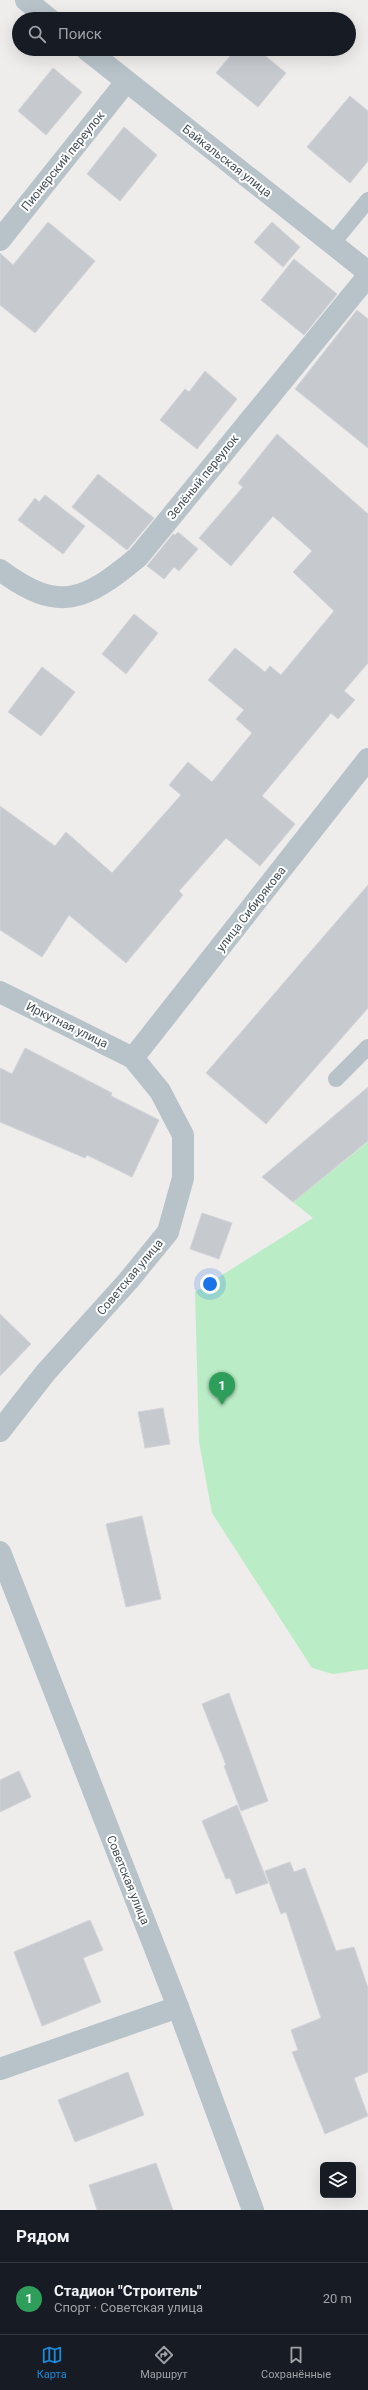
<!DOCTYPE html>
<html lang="ru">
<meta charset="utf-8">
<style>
:root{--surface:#171b24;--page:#242831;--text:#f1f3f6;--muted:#9ea1a6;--line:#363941;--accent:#1d89d8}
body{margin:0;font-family:Roboto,sans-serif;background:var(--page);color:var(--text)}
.controls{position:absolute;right:12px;bottom:12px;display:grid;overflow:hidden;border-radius:6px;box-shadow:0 4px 16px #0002}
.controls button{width:36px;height:36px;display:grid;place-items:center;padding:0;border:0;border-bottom:1px solid var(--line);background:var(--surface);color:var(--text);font:20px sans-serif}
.you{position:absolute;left:210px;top:1284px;width:14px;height:14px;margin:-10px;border:3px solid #fff;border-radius:50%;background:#1a73e8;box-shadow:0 0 0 6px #1a73e833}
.badge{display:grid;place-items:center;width:26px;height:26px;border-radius:50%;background:var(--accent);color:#fff;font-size:13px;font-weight:700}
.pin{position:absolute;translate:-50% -33px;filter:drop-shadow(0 1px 2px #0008)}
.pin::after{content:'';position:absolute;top:21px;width:14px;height:12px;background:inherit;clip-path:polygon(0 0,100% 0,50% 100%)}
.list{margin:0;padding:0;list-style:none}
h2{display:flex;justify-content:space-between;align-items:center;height:52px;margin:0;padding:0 16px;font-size:17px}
h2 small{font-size:13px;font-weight:400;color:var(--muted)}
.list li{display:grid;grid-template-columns:26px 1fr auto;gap:12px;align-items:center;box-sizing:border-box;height:72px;padding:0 16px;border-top:1px solid var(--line)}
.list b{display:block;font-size:15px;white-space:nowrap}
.list p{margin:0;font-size:13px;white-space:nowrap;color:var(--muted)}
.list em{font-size:13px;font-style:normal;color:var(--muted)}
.icon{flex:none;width:22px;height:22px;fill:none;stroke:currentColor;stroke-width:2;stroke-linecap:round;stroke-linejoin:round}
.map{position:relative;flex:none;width:368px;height:2210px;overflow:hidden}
.search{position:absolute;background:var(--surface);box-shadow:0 4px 16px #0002;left:12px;right:12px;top:12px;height:44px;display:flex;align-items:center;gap:10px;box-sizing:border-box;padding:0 14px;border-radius:22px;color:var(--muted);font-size:15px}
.sheet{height:124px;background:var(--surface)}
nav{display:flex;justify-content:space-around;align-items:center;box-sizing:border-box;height:56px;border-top:1px solid var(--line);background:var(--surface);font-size:11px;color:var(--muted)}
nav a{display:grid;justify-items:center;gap:2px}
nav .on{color:var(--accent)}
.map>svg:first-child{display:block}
</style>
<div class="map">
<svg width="368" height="2210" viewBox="0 0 368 2210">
<rect width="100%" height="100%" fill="#efecec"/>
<path fill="#baedc6" d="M368 1142V1669L333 1674 312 1668 212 1513 199 1442 195 1292 313 1218 293 1202Z"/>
<g fill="#c6cacf" stroke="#d0d3d8">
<path d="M236 49H257L286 73 258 107 216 73Z"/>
<path d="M53 68 82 92 46 135 18 111Z"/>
<path d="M350 96 368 111V161L350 183 307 147Z"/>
<path d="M124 127 157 155 120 201 87 174Z"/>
<path d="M48 222 95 261 35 333 0 305V253L13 265Z"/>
<path d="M272 222 300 247 283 267 254 242Z"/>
<path d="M294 259 337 294 304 335 261 300Z"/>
<path d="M357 310 368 319V448L295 389Z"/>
<path d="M205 371 237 399 197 449 160 420 185 389 189 392Z"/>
<path d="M277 434 368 514V663L344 691 355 700 338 719 331 713 262 796 295 824 260 866 226 838 179 891 183 895 126 963 69 915 42 957 0 930V806L55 846 66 832 112 873 181 795 169 785 188 762 212 782 252 733 236 719 244 710 208 680 235 648 265 672 270 666 281 675 334 611 293 572 312 551 273 516 231 566 199 538 243 487 238 483Z"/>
<path d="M98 474 154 518 127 550 72 507Z"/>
<path d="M45 495 85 526 63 554 18 520 35 498 39 502Z"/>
<path d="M178 532 198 549 179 571 174 567 164 579 147 566 173 534 175 535Z"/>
<path d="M134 614 158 633 126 674 102 654Z"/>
<path d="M42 667 75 692 41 736 8 712Z"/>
<path d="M368 885V1008L266 1124 206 1073Z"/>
<path d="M25 1048 112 1093 111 1096 159 1120 132 1177 87 1155 85 1158 0 1122V1068L12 1074Z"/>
<path d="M368 1087V1141L293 1202 262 1177Z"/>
<path d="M202 1213 232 1223 219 1259 190 1249Z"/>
<path d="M0 1314 31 1344 0 1376Z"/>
<path d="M163 1408 170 1444 145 1448 138 1412Z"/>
<path d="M142 1516 161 1599 126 1607 106 1524Z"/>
<path d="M229 1693 268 1801 241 1811 224 1766 226 1765 202 1704Z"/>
<path d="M19 1771 31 1797 0 1812V1780Z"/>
<path d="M237 1805 268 1883 236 1894 230 1878 226 1879 202 1821Z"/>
<path d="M290 1862 294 1872 305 1868 336 1951 354 1947 368 1988V2072L354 2078 368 2116 325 2134 292 2052 298 2050 291 2030 321 2018 286 1912 281 1914 265 1871Z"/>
<path d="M90 1920 103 1950 83 1958 101 2002 42 2026 14 1952Z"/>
<path d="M128 2072 144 2115 75 2142 58 2100Z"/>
<path d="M156 2163 173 2210H97L89 2185Z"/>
</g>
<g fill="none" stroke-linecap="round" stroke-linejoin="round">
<g stroke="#b7c3c9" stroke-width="16">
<path d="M332 244 368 200"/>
<path d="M336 1079 368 1047"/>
</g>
<g stroke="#b7c3c9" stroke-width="22">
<path d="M26 0 49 19"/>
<path d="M86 49 368 272"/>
<path d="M0 240 126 82"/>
<path d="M0 570C59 614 85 601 138 557L368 276"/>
<path d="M0 992 133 1058 160 1091 183 1135V1178L168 1232 128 1281 46 1372 0 1431"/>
<path d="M133 1058 368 759"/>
<path d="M0 1552 178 2007 253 2210"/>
<path d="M0 2069 178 2007"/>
</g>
</g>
<g text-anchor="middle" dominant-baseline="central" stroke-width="4" stroke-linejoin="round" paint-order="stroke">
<g font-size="12" fill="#455259" stroke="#fff">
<text transform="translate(63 161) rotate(-51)">Пионерский переулок</text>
<text transform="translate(227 161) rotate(38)">Байкальская улица</text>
<text transform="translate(203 477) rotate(-51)">Зелёный переулок</text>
<text transform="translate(251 909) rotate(-52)">улица Сибирякова</text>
<text transform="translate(67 1025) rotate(26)">Иркутная улица</text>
<text transform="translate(130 1277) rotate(-50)">Советская улица</text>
<text transform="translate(128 1880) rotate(68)">Советская улица</text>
</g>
</g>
</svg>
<div class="controls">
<button><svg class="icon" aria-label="layers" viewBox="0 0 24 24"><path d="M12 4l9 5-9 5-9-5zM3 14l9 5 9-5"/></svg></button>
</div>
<div class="you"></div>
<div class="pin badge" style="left:222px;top:1405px;background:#2e9e5b">1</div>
<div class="search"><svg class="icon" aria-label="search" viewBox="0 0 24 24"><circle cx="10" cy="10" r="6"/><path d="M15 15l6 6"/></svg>Поиск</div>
</div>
<section class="sheet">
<h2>Рядом<small></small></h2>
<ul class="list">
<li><span class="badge" style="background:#2e9e5b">1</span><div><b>Стадион &quot;Строитель&quot;</b><p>Спорт · Советская улица</p></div><em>20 m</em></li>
</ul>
</section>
<nav>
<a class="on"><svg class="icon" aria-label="map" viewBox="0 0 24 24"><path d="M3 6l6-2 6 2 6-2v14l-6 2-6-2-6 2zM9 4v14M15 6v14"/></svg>Карта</a>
<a><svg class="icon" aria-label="directions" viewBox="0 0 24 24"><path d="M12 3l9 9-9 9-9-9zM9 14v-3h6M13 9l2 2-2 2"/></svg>Маршрут</a>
<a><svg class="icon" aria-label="saved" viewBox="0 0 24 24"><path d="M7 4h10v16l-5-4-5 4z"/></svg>Сохранённые</a>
</nav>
